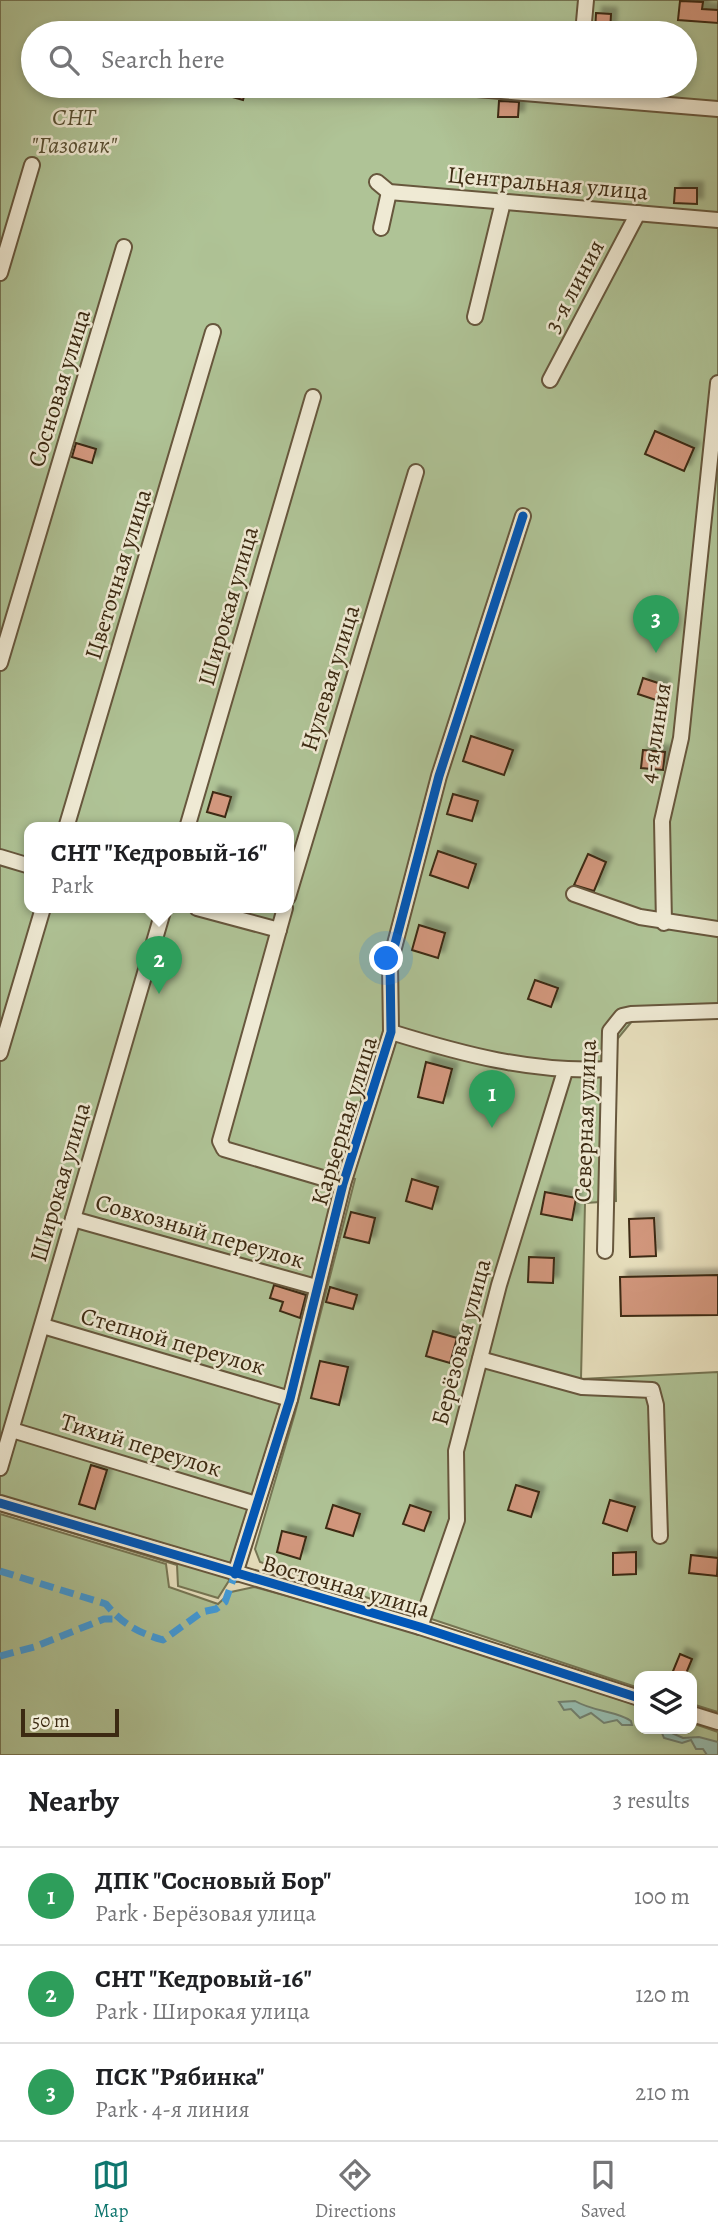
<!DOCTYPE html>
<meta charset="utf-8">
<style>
:root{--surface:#fff;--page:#f2f2f2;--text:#202124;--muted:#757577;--line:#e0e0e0;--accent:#0f766e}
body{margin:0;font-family:Alegreya,serif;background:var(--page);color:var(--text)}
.controls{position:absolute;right:21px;bottom:21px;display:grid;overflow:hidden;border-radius:14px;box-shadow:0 4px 10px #0003}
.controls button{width:63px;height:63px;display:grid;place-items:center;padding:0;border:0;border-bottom:2px solid var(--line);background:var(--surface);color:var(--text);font:35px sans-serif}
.scale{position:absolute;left:21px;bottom:18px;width:98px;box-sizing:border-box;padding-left:7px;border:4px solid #3c2a12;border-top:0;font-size:19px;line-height:24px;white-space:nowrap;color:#3c2a12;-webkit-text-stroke:5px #efead4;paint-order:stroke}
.you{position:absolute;left:387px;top:959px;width:24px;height:24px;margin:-18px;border:5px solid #fff;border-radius:50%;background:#1a73e8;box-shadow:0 0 0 10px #1a73e833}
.badge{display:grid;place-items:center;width:46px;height:46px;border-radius:50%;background:var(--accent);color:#fff;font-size:23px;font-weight:700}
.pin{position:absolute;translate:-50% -58px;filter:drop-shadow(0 2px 4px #0008)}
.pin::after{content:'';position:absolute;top:37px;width:24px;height:21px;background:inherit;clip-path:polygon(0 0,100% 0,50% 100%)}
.popup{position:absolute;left:24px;top:822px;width:270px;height:91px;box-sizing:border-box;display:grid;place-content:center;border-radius:14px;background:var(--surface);filter:drop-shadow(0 2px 5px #0005);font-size:23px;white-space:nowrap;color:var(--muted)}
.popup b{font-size:26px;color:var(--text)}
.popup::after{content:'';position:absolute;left:50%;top:100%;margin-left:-14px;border:14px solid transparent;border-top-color:var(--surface)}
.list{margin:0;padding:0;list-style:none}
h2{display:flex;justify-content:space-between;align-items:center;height:91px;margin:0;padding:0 28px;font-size:30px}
h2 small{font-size:23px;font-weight:400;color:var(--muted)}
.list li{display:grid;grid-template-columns:46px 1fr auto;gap:21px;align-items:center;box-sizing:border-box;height:98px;padding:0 28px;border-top:2px solid var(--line)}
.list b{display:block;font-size:26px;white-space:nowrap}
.list p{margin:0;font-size:23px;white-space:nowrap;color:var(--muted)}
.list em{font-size:23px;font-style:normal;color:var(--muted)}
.icon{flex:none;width:38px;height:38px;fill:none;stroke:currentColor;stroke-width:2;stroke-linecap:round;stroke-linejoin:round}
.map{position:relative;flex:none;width:718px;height:1755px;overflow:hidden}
.search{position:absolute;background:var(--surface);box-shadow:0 4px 10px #0003;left:21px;right:21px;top:21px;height:77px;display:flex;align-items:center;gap:18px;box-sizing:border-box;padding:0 24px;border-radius:38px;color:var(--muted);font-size:26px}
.sheet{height:385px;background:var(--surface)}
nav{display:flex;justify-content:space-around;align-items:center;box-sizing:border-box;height:98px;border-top:2px solid var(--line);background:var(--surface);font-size:19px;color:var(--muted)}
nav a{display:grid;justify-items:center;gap:4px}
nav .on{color:var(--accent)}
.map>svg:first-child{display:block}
</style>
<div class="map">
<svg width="718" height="1755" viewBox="0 0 718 1755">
<defs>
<filter id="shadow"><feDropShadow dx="6" dy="-6" stdDeviation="2" flood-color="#0004"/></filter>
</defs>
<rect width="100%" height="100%" fill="#e7dfbd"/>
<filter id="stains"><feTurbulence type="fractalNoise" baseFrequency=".00286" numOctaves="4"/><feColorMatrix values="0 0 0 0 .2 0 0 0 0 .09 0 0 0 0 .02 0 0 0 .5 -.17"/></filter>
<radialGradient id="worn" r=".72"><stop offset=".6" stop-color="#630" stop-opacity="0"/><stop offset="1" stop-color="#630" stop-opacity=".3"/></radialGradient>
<g fill="#afc396" stroke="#767654" stroke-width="2" fill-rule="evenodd">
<path d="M0 0H718V1017L633 1020 614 1043 616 1201 585 1203 581 1379 718 1372V1712L692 1704V1676H639V1688L260 1562 255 1549 295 1413 355 1179 338 1175 291 1377 230 1579 218 1598 178 1586 177 1565 0 1511ZM33 33H685V86H33ZM30 828H288V908H30Z"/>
<path d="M0 1514 166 1564 169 1587 218 1604 231 1592 254 1587 401 1627 639 1706V1729H692V1723L718 1732V1755H0Z"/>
</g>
<g fill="#97bdb0" stroke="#738271" stroke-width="2">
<path d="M575 1701C594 1712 617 1711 631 1721L632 1725H622L617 1720 604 1723 591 1713 580 1718 571 1709 564 1710 559 1702Z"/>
<path d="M665 1730 683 1738 699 1737 718 1742V1755H707L703 1749H696L691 1740 682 1743 664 1738 662 1733Z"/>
</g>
<g fill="#d2977d" stroke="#3c2a12" stroke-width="2" filter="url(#shadow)">
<path d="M680 1 703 2 702 9 718 10V23L678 20Z"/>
<path d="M596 13 611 14 610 33H595Z"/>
<path d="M204 86H247L243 100 204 89Z"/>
<path d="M499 101 519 102 518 117H498Z"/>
<path d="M675 188H697V204L674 203Z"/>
<path d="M655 431 694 448 684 471 645 454Z"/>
<path d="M76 443 96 449 92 463 72 457Z"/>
<path d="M643 678 664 685 659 701 638 694Z"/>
<path d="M471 736 513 750 504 775 463 761Z"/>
<path d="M643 750 665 752 663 770 641 768Z"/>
<path d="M213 792 231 797 225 817 207 812Z"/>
<path d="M453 794 478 801 472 821 447 814Z"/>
<path d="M438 851 476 864 468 888 430 875Z"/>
<path d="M588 854 606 862 594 891 574 885Z"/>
<path d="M419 925 445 933 438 958 412 950Z"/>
<path d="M535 980 558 988 551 1007 528 999Z"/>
<path d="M426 1062 452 1069 443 1103 418 1097Z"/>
<path d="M412 1179 438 1187 432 1209 406 1201Z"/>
<path d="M545 1192 576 1198 572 1220 541 1214Z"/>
<path d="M351 1212 375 1218 369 1243 344 1237Z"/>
<path d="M654 1218 656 1256 630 1257 629 1219Z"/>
<path d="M529 1257 554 1258 553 1283 528 1282Z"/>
<path d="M718 1275V1315L621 1316 620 1277Z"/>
<path d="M274 1285 306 1295 300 1318 280 1311 283 1302 270 1298Z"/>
<path d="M330 1287 357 1295 353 1309 326 1302Z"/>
<path d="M433 1331 457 1338 450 1363 426 1356Z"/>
<path d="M320 1361 348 1367 339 1405 311 1398Z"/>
<path d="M91 1465 107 1470 95 1509 79 1504Z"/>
<path d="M516 1485 539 1492 531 1517 508 1510Z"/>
<path d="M610 1500 635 1507 627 1531 603 1523Z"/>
<path d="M333 1505 360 1514 353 1536 326 1528Z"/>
<path d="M410 1505 431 1512 424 1531 403 1524Z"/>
<path d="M282 1531 306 1537 300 1559 277 1552Z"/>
<path d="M636 1552V1574L613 1575V1553Z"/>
<path d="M691 1555 718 1558 717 1576 689 1573Z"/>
<path d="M680 1654 692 1659 685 1676H671Z"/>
</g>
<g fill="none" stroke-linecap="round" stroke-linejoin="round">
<g stroke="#67573d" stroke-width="18">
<g id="street">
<path d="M583 33 586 0"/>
<path d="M440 86 718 109"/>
<path d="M377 182 389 192 718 220"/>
<path d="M381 228 389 192"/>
<path d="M0 273 32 165"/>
<path d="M475 317 503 202"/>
<path d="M550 380 638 213"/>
<path d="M0 663 124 247"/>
<path d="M66 828 213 332"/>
<path d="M187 828 313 397"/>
<path d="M0 857 30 866"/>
<path d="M574 894 640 917 718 929"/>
<path d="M288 897 416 472"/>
<path d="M197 908 279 930"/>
<path d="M285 908 220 1141 224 1149 343 1184"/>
<path d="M664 923 662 821 681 738 718 383"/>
<path d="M391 1032C462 1054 532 1073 607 1069"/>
<path d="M0 1053 43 908"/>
<path d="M73 1219 316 1287"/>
<path d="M605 1251 610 1031 622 1016 631 1014 718 1011"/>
<path d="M43 1326 290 1399"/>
<path d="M480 1359 582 1387 652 1390 656 1405 660 1536"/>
<path d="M12 1430 256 1504"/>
<path d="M0 1468 164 908"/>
<path d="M0 1503 420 1627 639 1698"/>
<path d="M235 1574 290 1399 343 1184 391 1032 390 963 439 776 523 516"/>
<path d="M420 1627 457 1520 456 1451 499 1285 565 1071"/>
<path d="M692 1714 718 1722"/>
</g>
</g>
<use href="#street" stroke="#efead4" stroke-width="14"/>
<g stroke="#3f9cde" stroke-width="7" stroke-dasharray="14 7" stroke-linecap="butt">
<path d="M0 1571 106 1604C122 1624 139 1633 163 1640L202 1612 216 1609 225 1602 235 1574"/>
<path d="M0 1656 34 1647 104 1619H117"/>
</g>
<g stroke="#efead4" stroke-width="13">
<g id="cycleway">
<path d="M0 1503 420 1627 639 1698"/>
<path d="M235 1574 290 1399 343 1184 391 1032 390 963 439 776 523 516"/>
</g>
</g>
<use href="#cycleway" stroke="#0057b8" stroke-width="9"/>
</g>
<g text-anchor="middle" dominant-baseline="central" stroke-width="5" stroke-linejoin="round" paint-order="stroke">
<g font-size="24" font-style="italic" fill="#595033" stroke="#efead4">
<text x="74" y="117">СНТ<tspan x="74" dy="28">"Газовик"</tspan></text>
</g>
<g font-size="24" fill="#3c2a12" stroke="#efead4">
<text transform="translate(548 183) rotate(5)">Центральная улица</text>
<text transform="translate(574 286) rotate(-62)">3-я линия</text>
<text transform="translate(59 388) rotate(-73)">Сосновая улица</text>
<text transform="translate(118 574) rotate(-73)">Цветочная улица</text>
<text transform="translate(228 606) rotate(-74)">Широкая улица</text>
<text transform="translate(330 678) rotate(-73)">Нулевая улица</text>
<text transform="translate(655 733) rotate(-81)">4-я линия</text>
<text transform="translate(344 1121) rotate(-73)">Карьерная улица</text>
<text transform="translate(585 1121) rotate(-88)">Северная улица</text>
<text transform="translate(60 1182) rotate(-74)">Широкая улица</text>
<text transform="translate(200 1231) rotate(16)">Совхозный переулок</text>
<text transform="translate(173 1341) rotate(16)">Степной переулок</text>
<text transform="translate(461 1342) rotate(-75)">Берёзовая улица</text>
<text transform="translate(141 1445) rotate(17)">Тихий переулок</text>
<text transform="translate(346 1586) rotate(16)">Восточная улица</text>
</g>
</g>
<rect width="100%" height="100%" filter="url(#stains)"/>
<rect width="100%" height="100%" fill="url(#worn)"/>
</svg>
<div class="controls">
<button><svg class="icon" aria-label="layers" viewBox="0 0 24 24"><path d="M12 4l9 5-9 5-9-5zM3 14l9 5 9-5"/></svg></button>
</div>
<div class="scale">50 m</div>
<div class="you"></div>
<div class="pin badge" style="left:492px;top:1128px;background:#2e9e5b">1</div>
<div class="pin badge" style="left:159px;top:994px;background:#2e9e5b">2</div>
<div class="popup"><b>СНТ &quot;Кедровый-16&quot;</b>Park</div>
<div class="pin badge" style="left:656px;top:653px;background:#2e9e5b">3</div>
<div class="search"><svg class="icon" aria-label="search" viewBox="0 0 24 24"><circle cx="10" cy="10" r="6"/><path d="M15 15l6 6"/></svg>Search here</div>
</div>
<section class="sheet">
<h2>Nearby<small>3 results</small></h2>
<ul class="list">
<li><span class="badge" style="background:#2e9e5b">1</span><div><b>ДПК &quot;Сосновый Бор&quot;</b><p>Park · Берёзовая улица</p></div><em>100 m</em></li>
<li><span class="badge" style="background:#2e9e5b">2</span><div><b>СНТ &quot;Кедровый-16&quot;</b><p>Park · Широкая улица</p></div><em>120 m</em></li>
<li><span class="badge" style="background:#2e9e5b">3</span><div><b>ПСК &quot;Рябинка&quot;</b><p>Park · 4-я линия</p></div><em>210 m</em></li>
</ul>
</section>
<nav>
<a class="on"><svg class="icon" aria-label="map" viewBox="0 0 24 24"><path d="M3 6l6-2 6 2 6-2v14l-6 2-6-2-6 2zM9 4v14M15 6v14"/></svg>Map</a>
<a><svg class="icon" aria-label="directions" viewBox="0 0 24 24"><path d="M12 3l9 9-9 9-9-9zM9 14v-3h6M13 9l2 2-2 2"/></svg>Directions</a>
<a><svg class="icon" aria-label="saved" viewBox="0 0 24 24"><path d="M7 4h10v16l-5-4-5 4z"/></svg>Saved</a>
</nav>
